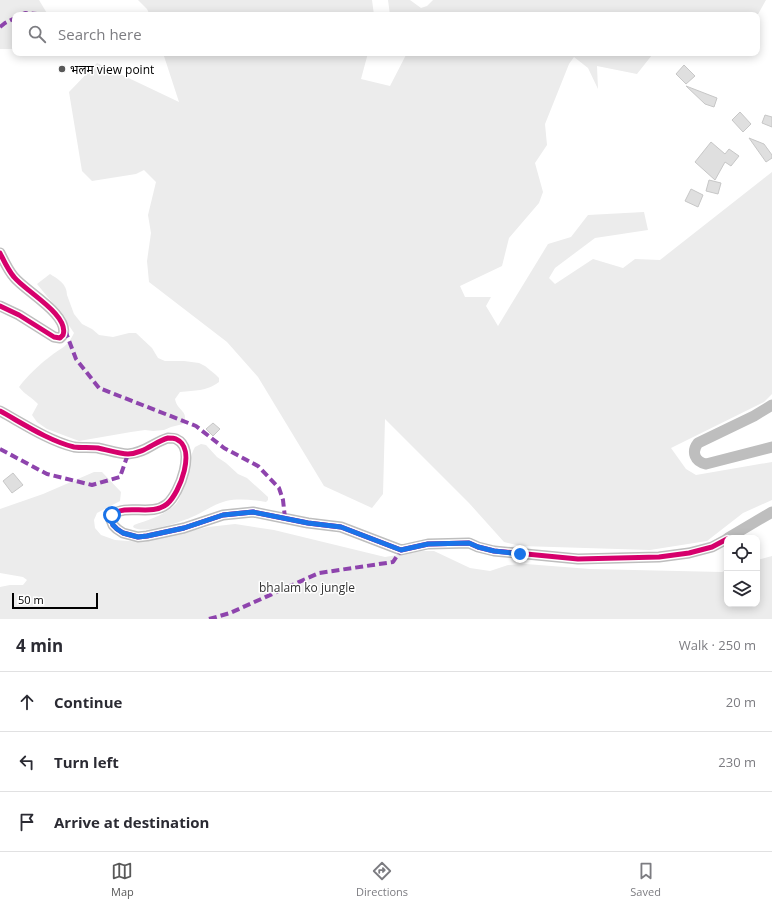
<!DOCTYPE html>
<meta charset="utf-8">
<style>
:root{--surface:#fff;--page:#f2f2f3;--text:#2b2b33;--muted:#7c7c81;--line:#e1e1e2;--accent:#595959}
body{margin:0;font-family:"Open Sans","Noto Sans Devanagari",sans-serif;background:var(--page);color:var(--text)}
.controls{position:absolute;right:12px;bottom:12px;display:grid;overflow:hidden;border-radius:8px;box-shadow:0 2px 10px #0003}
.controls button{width:36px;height:36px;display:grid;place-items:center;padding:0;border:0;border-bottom:1px solid var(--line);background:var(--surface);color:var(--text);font:20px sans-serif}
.scale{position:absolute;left:12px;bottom:10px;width:86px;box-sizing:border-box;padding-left:4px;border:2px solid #000;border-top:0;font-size:11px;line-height:14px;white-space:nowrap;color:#000;-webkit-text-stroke:3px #fff;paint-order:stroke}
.stop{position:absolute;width:12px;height:12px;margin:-9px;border:3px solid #1a73e8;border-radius:50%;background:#fff}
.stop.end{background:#1a73e8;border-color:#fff;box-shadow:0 1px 4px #0008}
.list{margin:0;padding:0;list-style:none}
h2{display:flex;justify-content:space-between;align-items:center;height:52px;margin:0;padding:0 16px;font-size:17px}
h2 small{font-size:13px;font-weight:400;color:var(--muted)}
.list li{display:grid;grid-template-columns:26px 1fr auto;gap:12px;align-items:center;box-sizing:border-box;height:60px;padding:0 16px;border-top:1px solid var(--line)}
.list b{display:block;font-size:15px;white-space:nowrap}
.list em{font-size:13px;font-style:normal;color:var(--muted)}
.icon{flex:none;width:22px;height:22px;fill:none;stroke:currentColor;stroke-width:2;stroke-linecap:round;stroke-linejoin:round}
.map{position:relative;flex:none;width:772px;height:619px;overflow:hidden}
.search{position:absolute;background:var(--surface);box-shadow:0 2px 10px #0003;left:12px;right:12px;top:12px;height:44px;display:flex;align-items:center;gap:10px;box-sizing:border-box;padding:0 14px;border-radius:8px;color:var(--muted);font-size:15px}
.sheet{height:232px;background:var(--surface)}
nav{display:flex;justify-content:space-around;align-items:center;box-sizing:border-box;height:56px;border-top:1px solid var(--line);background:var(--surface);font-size:11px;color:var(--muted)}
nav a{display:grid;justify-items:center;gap:2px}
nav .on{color:var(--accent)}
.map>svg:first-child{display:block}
</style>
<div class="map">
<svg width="772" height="619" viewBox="0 0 772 619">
<rect width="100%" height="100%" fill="#fff"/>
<g fill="#ececec">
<path d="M0 0H39L48 15H15V49H0Z"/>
<path d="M138 0H372L374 15H150L147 9Z"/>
<path d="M388 0H410L421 8 427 6 433 0H766L757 16 390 15Z"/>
<path d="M163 53H368L361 79 390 86 407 53H661L652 55 637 74 597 66 598 89 588 68 574 57 569 64 545 124 547 145 535 163 543 192 539 203 509 238 502 266 460 286 465 297H491L486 306 498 326 548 244 571 237 588 215 644 212 648 230 595 238 555 268 549 278 555 284 593 259 623 268 635 259 660 260 772 172V394L764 402 671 448 686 469 696 475 772 462V500L743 513 707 541 650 550 521 546 504 542 469 503 385 419 383 494 372 508 324 486 258 377 227 342 149 282 147 261 151 233 148 215 156 182 144 170 136 174 92 181 82 171 69 92 97 63 179 102Z"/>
<path d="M50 274C58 279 67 284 67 295L74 314 82 324 92 329 99 335 113 337 129 333H136L152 348 158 358 165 361H184L199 363 205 366 216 375 219 378V382C205 392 196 390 180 392L175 399C177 411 190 411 183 424L171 427 164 430 153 431 145 430 131 432 79 441 47 429 37 422 32 415 38 404C33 398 25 395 19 387 28 375 40 364 52 355 63 347 68 346 74 333L60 312 37 284Z"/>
<path d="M201 444 206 445 217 457 226 463 238 474 247 478 268 497V500L266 502C253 500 239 498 226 501 214 504 204 512 192 517 181 522 143 535 133 527L134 525C148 520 165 515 176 504 184 495 188 463 193 451L195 447Z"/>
<path d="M94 472H102L121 492 120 501 97 513 94 520 95 528 101 535 115 540 142 542 208 527 235 524 274 530 385 557 422 551H434L470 568 490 571 508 565 526 564 590 569 722 572 727 570V604H757V560L772 556V619H0V587L10 585H23L27 580 23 577 0 573V509L43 494Z"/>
</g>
<g fill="#dfdfdf" stroke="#c7c7c7">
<path d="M684 65 695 76 686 84 676 74Z"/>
<path d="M686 86 717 98 714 107 705 104Z"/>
<path d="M740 112 751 124 743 132 732 120Z"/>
<path d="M765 115 772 117V127L762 123Z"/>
<path d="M749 138 764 144 772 155V158L766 162Z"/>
<path d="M711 142 725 154 729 149 739 156 731 166 725 162 715 180 695 162Z"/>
<path d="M709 180 721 183 718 194 706 191Z"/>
<path d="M691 189 703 195 698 207 685 201Z"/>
<path d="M213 423 220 429 213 436 206 429Z"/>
<path d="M13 473 23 485 12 493 3 481Z"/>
</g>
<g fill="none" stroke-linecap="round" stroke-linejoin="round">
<g stroke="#bebebe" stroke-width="11">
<path d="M0 253C4 261 8 270 14 277 25 291 70 315 63 335L60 338 54 337 19 315 0 306"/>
<path d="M772 405 754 416 698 443C691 452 695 462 706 464L772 447"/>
<path d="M0 411C22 423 49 441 74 447 82 448 90 447 98 448 108 450 119 454 128 454 145 453 154 442 168 438 170 438 174 438 176 439 197 448 180 493 167 504 151 517 127 503 112 515L111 520 113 525 117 529 123 533 138 537 147 536 184 528 223 515 253 512 308 523 341 527 401 550 428 544 469 543 478 547 494 551 578 559 659 557 689 553 712 547 727 539"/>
<path d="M728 538 772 512"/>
</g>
<g stroke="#8e44ad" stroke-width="4" stroke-dasharray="8 4" stroke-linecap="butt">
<path d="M20 15 25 13 37 14"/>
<path d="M0 27 5 23 15 18"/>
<path d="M65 330 76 359 99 388 196 426 224 448 258 466 279 488 283 500 285 518"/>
<path d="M0 449 47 474 92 485 120 477 128 454"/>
<path d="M209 619 230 613 319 573 393 562 401 550"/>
</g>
<g stroke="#fff" stroke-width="8">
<g id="cycleway">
<path d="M0 253C4 261 8 270 14 277 25 291 70 315 63 335L60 338 54 337 19 315 0 306"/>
<path d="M0 411C22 423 49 441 74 447 82 448 90 447 98 448 108 450 119 454 128 454 145 453 154 442 168 438 170 438 174 438 176 439 197 448 180 493 167 504 151 517 127 503 112 515L111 520 113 525 117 529 123 533 138 537 147 536 184 528 223 515 253 512 308 523 341 527 401 550 428 544 469 543 478 547 494 551 578 559 659 557 689 553 712 547 727 539"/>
</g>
</g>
<use href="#cycleway" stroke="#d6006c" stroke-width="5"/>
</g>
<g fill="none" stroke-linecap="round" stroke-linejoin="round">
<path stroke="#1a73e8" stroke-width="5" d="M112 515 111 520 113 525 117 529 123 533 138 537 147 536 184 528 223 515 253 512 308 523 341 527 401 550 428 544 469 543 478 547 494 551 520 554"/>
</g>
<circle fill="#595959" stroke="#fff" stroke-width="1.5" cx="62" cy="69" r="4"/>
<g text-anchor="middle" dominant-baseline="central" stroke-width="3" stroke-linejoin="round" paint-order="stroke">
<g font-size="12" fill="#000" stroke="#fff" text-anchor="start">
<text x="70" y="69">भलम view point</text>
</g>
<g font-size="12" fill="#333" stroke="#fff">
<text x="307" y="587">bhalam ko jungle</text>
</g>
</g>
</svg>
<div class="controls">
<button><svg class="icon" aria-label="locate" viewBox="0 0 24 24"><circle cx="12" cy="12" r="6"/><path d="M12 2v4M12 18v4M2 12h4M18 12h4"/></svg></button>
<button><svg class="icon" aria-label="layers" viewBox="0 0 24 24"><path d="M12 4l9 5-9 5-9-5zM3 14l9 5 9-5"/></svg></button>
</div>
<div class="scale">50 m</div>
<div class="stop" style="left:112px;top:515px"></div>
<div class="stop end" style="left:520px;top:554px"></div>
<div class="search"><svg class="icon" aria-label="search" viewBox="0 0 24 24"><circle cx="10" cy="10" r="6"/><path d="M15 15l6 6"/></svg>Search here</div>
</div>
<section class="sheet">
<h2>4 min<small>Walk · 250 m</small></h2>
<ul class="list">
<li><svg class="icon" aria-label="ahead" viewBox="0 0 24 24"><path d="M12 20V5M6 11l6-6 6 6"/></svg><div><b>Continue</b></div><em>20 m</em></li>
<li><svg class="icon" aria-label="left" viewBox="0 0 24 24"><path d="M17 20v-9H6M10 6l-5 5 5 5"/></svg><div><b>Turn left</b></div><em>230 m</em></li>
<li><svg class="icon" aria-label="arrive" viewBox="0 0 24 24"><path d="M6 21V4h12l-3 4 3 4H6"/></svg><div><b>Arrive at destination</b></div></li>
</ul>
</section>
<nav>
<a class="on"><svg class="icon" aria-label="map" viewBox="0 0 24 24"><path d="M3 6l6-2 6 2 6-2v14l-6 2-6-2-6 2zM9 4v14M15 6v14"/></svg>Map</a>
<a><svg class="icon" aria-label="directions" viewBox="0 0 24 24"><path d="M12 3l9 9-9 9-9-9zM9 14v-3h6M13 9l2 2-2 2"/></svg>Directions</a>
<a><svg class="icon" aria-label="saved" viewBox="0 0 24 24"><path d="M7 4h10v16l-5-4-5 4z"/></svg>Saved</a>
</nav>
